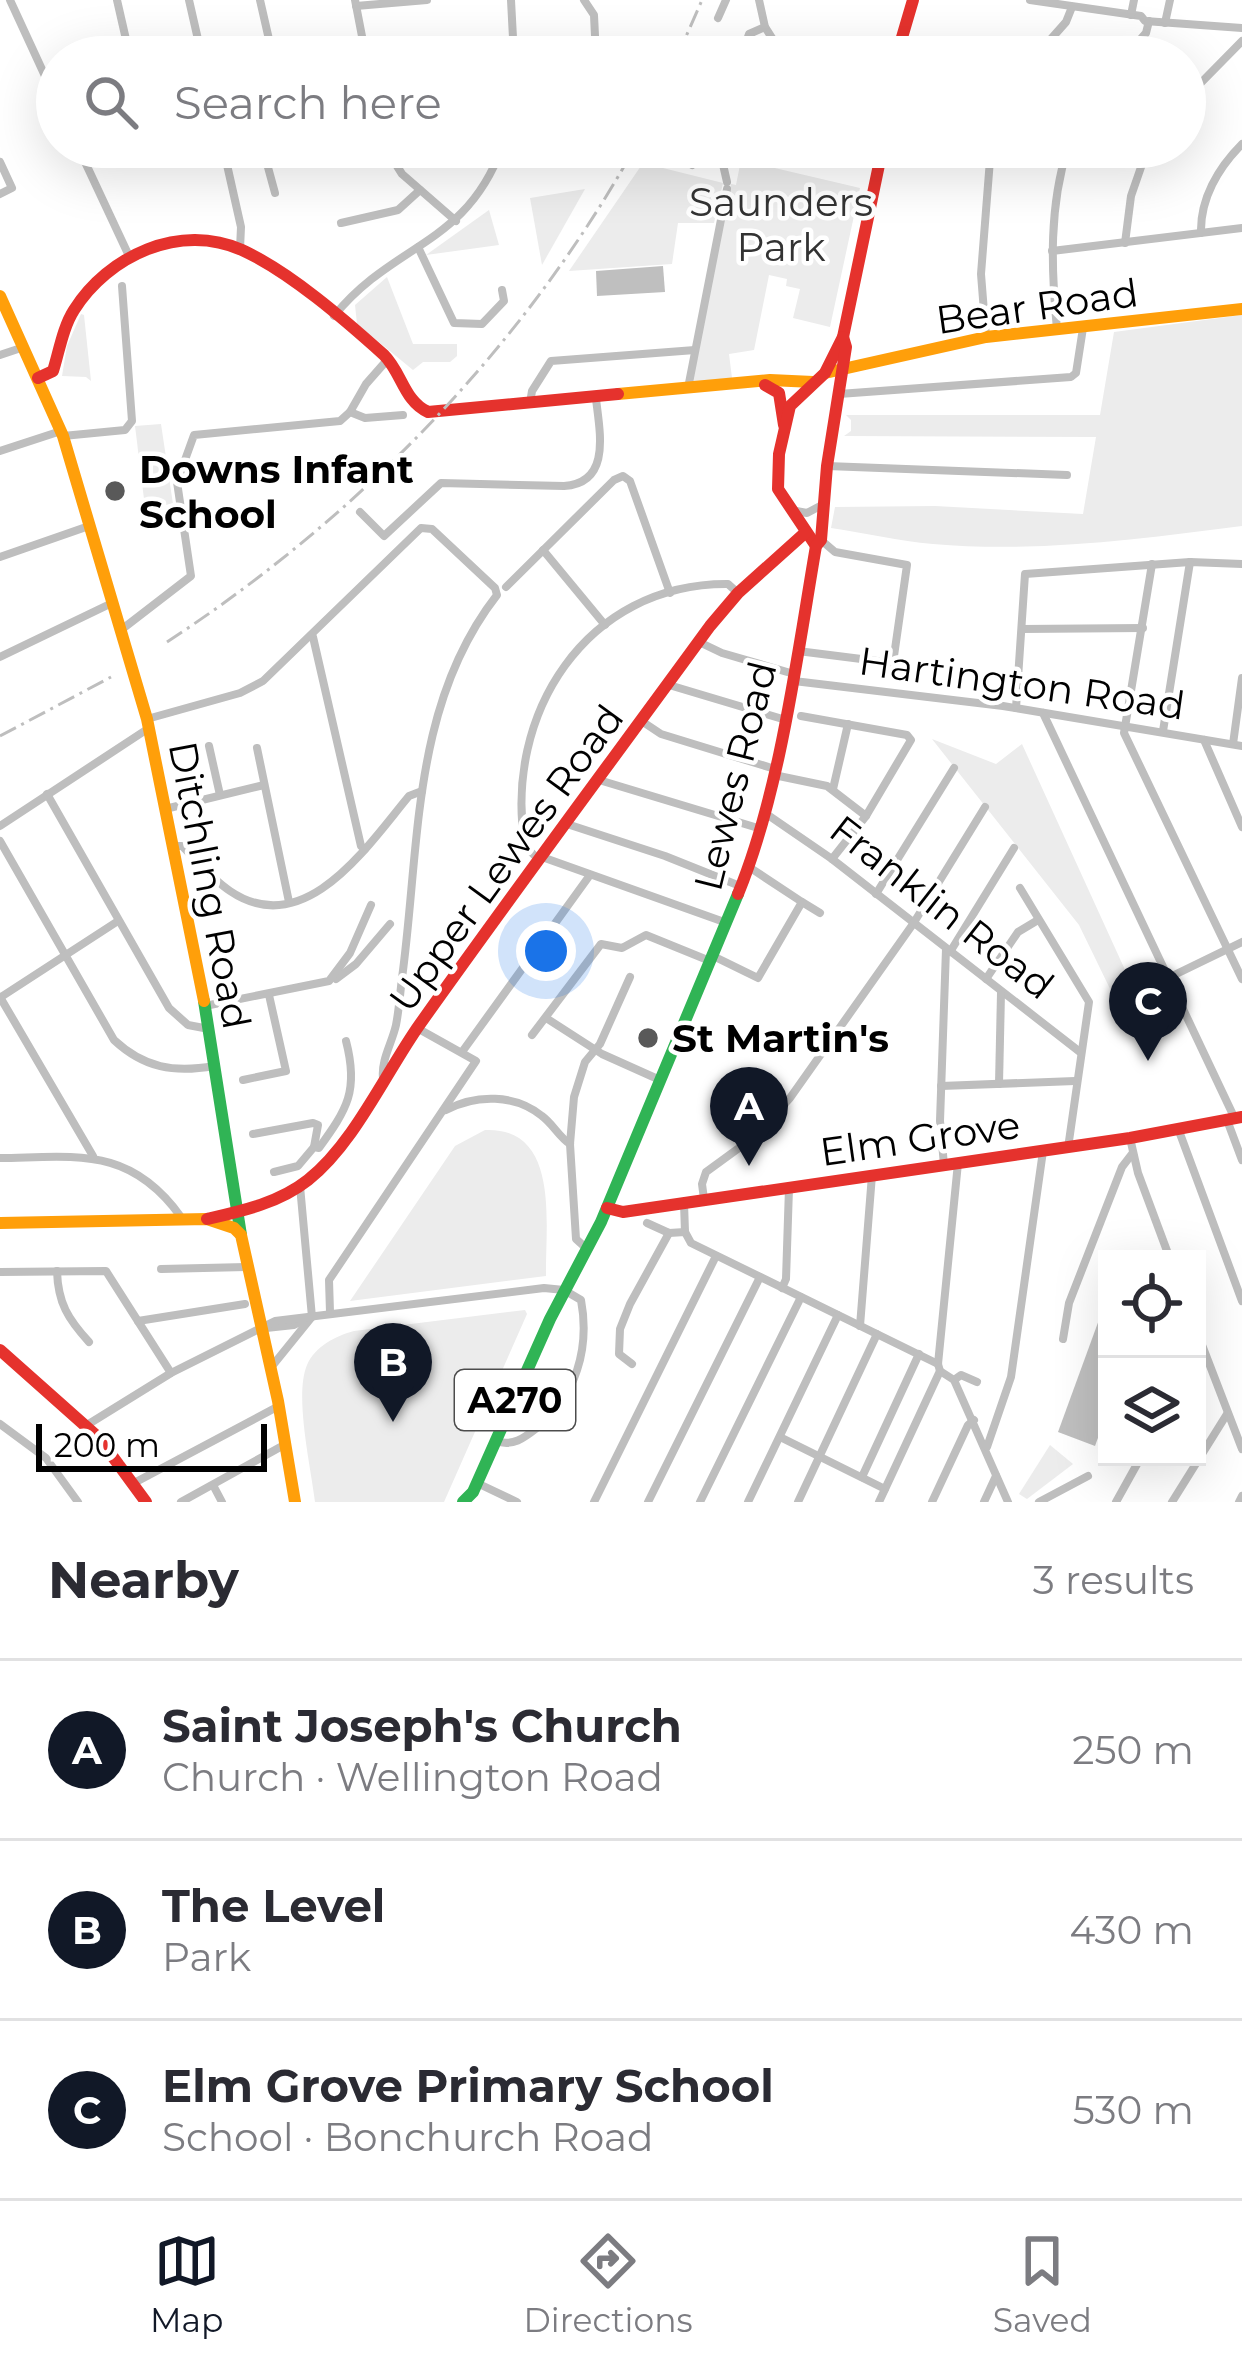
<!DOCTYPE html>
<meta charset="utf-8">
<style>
:root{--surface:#fff;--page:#f7f7f7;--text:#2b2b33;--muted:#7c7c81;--line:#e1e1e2;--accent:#111827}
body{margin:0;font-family:Montserrat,sans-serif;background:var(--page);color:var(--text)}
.controls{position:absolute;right:36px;bottom:36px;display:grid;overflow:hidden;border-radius:0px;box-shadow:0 12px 48px #0002}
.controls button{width:108px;height:108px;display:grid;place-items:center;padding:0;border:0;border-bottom:3px solid var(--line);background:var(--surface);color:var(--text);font:60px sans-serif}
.scale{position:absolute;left:36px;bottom:30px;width:231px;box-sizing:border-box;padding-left:12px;border:6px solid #000;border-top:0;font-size:33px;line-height:42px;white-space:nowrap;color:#000;-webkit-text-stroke:9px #fff;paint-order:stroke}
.you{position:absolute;left:546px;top:951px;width:42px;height:42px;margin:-30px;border:9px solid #fff;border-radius:50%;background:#1a73e8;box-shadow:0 0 0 18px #1a73e833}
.badge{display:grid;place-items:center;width:78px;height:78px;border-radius:50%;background:var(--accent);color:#fff;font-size:39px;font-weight:700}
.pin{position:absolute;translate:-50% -99px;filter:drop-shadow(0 3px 6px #0008)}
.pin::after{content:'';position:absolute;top:63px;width:42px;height:36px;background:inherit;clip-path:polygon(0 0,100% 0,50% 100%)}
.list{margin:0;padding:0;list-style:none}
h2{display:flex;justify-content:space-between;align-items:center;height:156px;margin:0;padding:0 48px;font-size:51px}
h2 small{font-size:39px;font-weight:400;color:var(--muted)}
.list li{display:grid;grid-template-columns:78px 1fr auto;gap:36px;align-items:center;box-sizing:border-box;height:180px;padding:0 48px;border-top:3px solid var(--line)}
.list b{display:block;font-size:45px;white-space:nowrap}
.list p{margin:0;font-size:39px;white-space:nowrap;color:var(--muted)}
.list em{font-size:39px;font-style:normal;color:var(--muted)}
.icon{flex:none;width:66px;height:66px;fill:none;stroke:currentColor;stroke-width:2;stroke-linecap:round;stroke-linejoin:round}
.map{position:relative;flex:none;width:1242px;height:1502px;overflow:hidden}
.search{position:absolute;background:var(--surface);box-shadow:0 12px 48px #0002;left:36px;right:36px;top:36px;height:132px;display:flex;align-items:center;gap:30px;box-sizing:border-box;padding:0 42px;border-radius:66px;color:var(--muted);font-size:45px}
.sheet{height:696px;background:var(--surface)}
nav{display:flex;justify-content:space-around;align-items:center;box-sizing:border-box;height:168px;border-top:3px solid var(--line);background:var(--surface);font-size:33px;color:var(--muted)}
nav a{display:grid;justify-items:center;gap:6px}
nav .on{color:var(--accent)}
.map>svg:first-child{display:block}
</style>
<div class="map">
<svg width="1242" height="1502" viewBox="0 0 1242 1502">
<rect width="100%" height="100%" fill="#fff"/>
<g fill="#ececec">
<path d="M741 160 860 188 830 327 793 318 800 289 786 286 787 279 769 275 754 350 729 354 732 378 692 382 731 184 736 185Z"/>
<path d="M643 163 723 183 714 223H678L672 264 569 271Z"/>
<path d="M585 189 542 265 530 198Z"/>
<path d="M489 210 499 245 426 255Z"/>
<path d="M387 277 413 344H457V356L450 362H423L413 370 357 324 355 305Z"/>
<path d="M81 314 84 315 91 381 86 377 62 376 67 346Z"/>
<path d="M1242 315V526C1141 539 1035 553 933 544 899 541 865 533 831 528L835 507 935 506 1083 514 1096 437 844 436 851 431V420L846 415H1100L1114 332Z"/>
<path d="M161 424 173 504 145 507 135 426Z"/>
<path d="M932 739 996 764 1022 744 1152 1029 1134 1038 1079 925Z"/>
<path d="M485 1130C561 1127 545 1225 546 1276L350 1301 455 1146Z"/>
<path d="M525 1310 527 1314 444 1502H315C311 1467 294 1396 307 1365 315 1346 336 1336 354 1331Z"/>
<path d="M1050 1445 1073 1464 1027 1499 1019 1494Z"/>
</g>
<g fill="#bfbfbf">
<path d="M663 266 665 292 597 296 596 271Z"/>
<path d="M1104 1306 1107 1413 1095 1446 1058 1432Z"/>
</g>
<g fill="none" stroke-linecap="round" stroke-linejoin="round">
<g stroke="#bebebe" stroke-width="8">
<path d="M10 0 57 102"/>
<path d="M117 0 130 57"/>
<path d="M189 0 202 57"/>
<path d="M260 0 273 57"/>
<path d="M355 0 366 57"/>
<path d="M511 0 514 57"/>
<path d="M584 0 594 15 596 57"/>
<path d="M759 0 765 27 784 57"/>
<path d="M1030 0 1141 16 1145 21 1242 28"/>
<path d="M356 6 427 0"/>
<path d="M1131 15 1134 0"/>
<path d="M718 18 726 0"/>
<path d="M1165 23 1170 0"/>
<path d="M741 57 749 34 765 27"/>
<path d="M1035 57 1066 22 1072 7"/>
<path d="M1125 57 1146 33 1149 21"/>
<path d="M1185 99 1242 41"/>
<path d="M78 147 129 256"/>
<path d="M150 147 155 156H233L267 147"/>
<path d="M223 147 241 227 240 249"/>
<path d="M350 147 367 154 385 148"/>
<path d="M385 147 402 174 456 221"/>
<path d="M541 147 554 151 570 147"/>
<path d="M719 147 727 182"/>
<path d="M263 149 275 193"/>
<path d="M0 162 12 188 0 194"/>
<path d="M692 165 702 147"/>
<path d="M341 223 398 210 420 190"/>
<path d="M1201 233C1200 199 1218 168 1242 144"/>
<path d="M1125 243 1131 196 1148 147"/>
<path d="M418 247 454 323 482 324 504 301 502 290"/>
<path d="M1052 251 1242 228"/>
<path d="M334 316C394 242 466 246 502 147"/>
<path d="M1057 329C1051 268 1049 206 1068 147"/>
<path d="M986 337 981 274 991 147"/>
<path d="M0 355 24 347"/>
<path d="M688 388 727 189"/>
<path d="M839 394 1071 377 1076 373 1083 328"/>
<path d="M530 403 532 391 551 361 695 350"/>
<path d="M350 412 366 384 388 359"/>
<path d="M63 436 125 430 132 421 122 286"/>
<path d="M0 451 61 431"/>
<path d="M827 466 1067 475"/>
<path d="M791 510 807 513 822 505"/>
<path d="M360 512 384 536 441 483 564 486C611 483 600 433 596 399"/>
<path d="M543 550 605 625"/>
<path d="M0 557 89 526"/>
<path d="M1152 564 1124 733 1242 979"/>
<path d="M506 587 614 480 623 476 630 481 670 593"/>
<path d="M1022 629 1143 628"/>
<path d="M121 630 191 576 177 482 194 435 340 421 350 412 365 418 403 415"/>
<path d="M313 637 361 846 365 849"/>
<path d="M699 642 722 653 794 674"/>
<path d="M798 651 893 663 907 565 835 552 821 540"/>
<path d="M0 657 112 603"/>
<path d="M794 681 1003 706 1242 746"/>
<path d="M669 685 786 720"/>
<path d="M1016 708 1025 574 1190 562 1242 564"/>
<path d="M1043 713 1235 1119"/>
<path d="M801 716 907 735 911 740 866 816 832 859"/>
<path d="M147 719 240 693 263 681 421 528 432 529 495 588 497 595C411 705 420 847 402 978 400 994 399 1010 396 1025 392 1043 381 1060 383 1078"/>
<path d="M643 722 661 734 775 769"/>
<path d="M1163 731 1190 562"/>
<path d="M1204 740 1242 827"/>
<path d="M1233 744 1242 678"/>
<path d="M209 746 220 795"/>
<path d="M257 748 289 902"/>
<path d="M774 775 827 786 866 816"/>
<path d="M599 780 758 828"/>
<path d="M833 789 848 724"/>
<path d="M47 794 169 1008 188 1025 209 1029"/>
<path d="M165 809 264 785"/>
<path d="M765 813 832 859 1080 1052"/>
<path d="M567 824 665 856 740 886"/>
<path d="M0 826 149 728"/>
<path d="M0 841 114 1040C144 1068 174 1073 214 1066"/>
<path d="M173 846H182C197 861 212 879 230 891 305 942 368 845 409 796L422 791"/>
<path d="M542 857 727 923"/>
<path d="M539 860 525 846C503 715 586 583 728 584L738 593"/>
<path d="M1020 888 1089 1002 1068 1148"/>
<path d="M876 894 954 768"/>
<path d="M802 902 820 913"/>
<path d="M950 952 1014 848"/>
<path d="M713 956 758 978 802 902 749 867"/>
<path d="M1168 978 1242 942"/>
<path d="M336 979 356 964 390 924"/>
<path d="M986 979 1018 932 1038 920"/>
<path d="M0 997 93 1156"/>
<path d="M1 997 118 921"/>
<path d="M205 1006 329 981 350 953 371 905"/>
<path d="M546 1018 602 1054 660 1080"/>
<path d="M532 1035 601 944 622 948 646 935 710 961"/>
<path d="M462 1052 590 875"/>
<path d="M243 1080 286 1071 269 995"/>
<path d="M999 1084 1001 993"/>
<path d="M941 1086 1075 1081"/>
<path d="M446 1110C476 1094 515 1094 542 1116 553 1124 559 1137 570 1144"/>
<path d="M1227 1120 1242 1160"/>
<path d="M1179 1131 1242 1301"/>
<path d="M253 1134 313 1123 318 1125 314 1147"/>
<path d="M1130 1138 1138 1173 1170 1259"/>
<path d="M0 1158C77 1157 130 1146 181 1217"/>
<path d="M958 1163 938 1364 940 1371 954 1380 1008 1502"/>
<path d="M944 1165 940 1121 946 949"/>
<path d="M274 1172 298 1166 314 1147 319 1148C347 1109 359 1091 346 1041"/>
<path d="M300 1186 312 1317"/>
<path d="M704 1199 702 1184 706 1172 754 1137 790 1098 913 924 985 807"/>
<path d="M684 1203 685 1232 691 1243 938 1364"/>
<path d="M647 1223 669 1233 685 1232"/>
<path d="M586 1248 576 1239 570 1144 574 1097 585 1062 600 1044 630 977"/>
<path d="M161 1269 246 1267"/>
<path d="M57 1271C58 1303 68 1319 89 1342"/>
<path d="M0 1272 106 1271 171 1373"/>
<path d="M782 1288 786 1279 789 1188"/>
<path d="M330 1312 329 1280 476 1061 417 1028"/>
<path d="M138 1321 245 1304"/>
<path d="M860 1326 872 1175"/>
<path d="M266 1328 294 1325 303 1320"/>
<path d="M1197 1332 1242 1449"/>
<path d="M1063 1339 1069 1303 1122 1167 1132 1154"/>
<path d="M632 1364 619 1354 620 1329 630 1304 669 1233"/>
<path d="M273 1365 311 1318"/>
<path d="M954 1380 961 1375 977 1382"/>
<path d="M0 1424 46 1458 78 1502"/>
<path d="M87 1425 171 1373 275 1321 544 1288 564 1290 581 1300C590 1348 576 1396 538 1427 524 1438 513 1447 496 1441"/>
<path d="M780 1437 885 1489"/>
<path d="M987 1447 1011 1377 1043 1151"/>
<path d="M862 1477 919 1354"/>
<path d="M134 1483 277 1407"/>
<path d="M477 1483 517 1502"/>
<path d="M213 1485 222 1502"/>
<path d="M181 1502 284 1445"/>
<path d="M594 1502 716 1256"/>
<path d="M648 1502 760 1277"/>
<path d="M700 1502 801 1297"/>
<path d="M748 1502 838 1315"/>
<path d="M798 1502 877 1334"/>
<path d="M879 1502 940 1371"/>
<path d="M932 1502 968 1425 974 1420"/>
<path d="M984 1502 996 1476"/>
<path d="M1039 1502 1088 1476"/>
<path d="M1116 1502 1141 1457"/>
<path d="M1172 1502 1227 1414"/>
<path d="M1239 1502 1242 1496"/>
</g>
<g stroke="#30b455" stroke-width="12">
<path d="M204 1001 241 1235"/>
<path d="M463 1502 473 1492 550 1319 601 1222 738 894"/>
</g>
<g stroke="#ff9f0a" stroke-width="12">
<path d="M0 296 63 436 147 719 204 1001"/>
<path d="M825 373 986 337 1242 309"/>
<path d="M618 394 770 380 813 382"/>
<path d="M0 1223 207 1219 234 1228 241 1235 278 1401 295 1502"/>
</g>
<g stroke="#e5322d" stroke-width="12">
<path d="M892 57 898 51 913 0"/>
<path d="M38 378 53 371C59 352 63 327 74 310 108 256 180 222 242 250 290 272 345 320 384 355 402 373 404 401 428 412L618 394"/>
<path d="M765 385 779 393 784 425"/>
<path d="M816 546 778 489 779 454 790 406 825 373 843 337 880 160 888 147"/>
<path d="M738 894C780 792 797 656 816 546L821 540 827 466 846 347 843 337"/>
<path d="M607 1208 623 1212 1130 1138 1242 1117"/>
<path d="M207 1219C242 1211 279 1203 308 1180 354 1144 386 1072 420 1024 515 890 613 759 710 626L738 593 806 532"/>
<path d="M0 1350 99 1438 146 1502"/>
</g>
<g stroke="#bebebe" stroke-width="3" stroke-dasharray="18 6 3 6" stroke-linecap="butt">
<path d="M677 57 702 0"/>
<path d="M167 642C358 517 524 347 635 147"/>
<path d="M0 736 111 677"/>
</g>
</g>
<g fill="#595959" stroke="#fff" stroke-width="4.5">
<circle cx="115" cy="491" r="12"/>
<circle cx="648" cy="1038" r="12"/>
</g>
<g text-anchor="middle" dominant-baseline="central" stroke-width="9" stroke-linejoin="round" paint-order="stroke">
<rect fill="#fff" stroke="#4c4c4c" stroke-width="3" x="455" y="1370" width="120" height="60" rx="9"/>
<g font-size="36" font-weight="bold" fill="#000">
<text x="515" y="1400">A270</text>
</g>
<g font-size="39" fill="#333" stroke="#fff">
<text x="781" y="202">Saunders<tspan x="781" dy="45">Park</tspan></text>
</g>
<g font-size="39" fill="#000" stroke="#fff">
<text transform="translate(1037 306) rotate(-8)">Bear Road</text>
<text transform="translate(1022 683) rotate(8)">Hartington Road</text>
<text transform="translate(735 776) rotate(-76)">Lewes Road</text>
<text transform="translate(506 858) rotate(-54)">Upper Lewes Road</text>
<text transform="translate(210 885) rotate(79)">Ditchling Road</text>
<text transform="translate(942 907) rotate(38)">Franklin Road</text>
<text transform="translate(920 1138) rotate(-8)">Elm Grove</text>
</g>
<g font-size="39" font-weight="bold" fill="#000" stroke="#fff" text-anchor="start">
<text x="139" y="469">Downs Infant<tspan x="139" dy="45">School</tspan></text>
<text x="672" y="1038">St Martin's</text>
</g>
</g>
</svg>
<div class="controls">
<button><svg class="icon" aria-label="locate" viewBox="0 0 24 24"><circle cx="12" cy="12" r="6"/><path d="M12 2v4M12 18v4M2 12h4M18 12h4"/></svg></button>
<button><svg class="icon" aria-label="layers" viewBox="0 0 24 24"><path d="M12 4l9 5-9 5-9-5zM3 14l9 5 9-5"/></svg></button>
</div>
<div class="scale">200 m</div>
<div class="you"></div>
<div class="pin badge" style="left:749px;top:1166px">A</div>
<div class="pin badge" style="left:393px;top:1422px">B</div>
<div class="pin badge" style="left:1148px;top:1061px">C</div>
<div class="search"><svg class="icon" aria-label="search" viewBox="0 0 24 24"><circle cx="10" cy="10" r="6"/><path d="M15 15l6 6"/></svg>Search here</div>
</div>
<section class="sheet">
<h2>Nearby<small>3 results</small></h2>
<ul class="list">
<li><span class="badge">A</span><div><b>Saint Joseph's Church</b><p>Church · Wellington Road</p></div><em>250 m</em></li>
<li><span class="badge">B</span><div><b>The Level</b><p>Park</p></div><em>430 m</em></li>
<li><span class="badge">C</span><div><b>Elm Grove Primary School</b><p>School · Bonchurch Road</p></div><em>530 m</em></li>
</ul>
</section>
<nav>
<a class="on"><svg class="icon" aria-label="map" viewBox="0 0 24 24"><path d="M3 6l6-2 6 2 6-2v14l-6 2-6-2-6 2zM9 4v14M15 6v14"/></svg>Map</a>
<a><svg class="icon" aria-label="directions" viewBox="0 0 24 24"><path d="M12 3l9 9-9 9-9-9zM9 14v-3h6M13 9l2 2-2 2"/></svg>Directions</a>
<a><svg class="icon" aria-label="saved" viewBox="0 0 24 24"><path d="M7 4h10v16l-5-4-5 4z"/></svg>Saved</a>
</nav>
